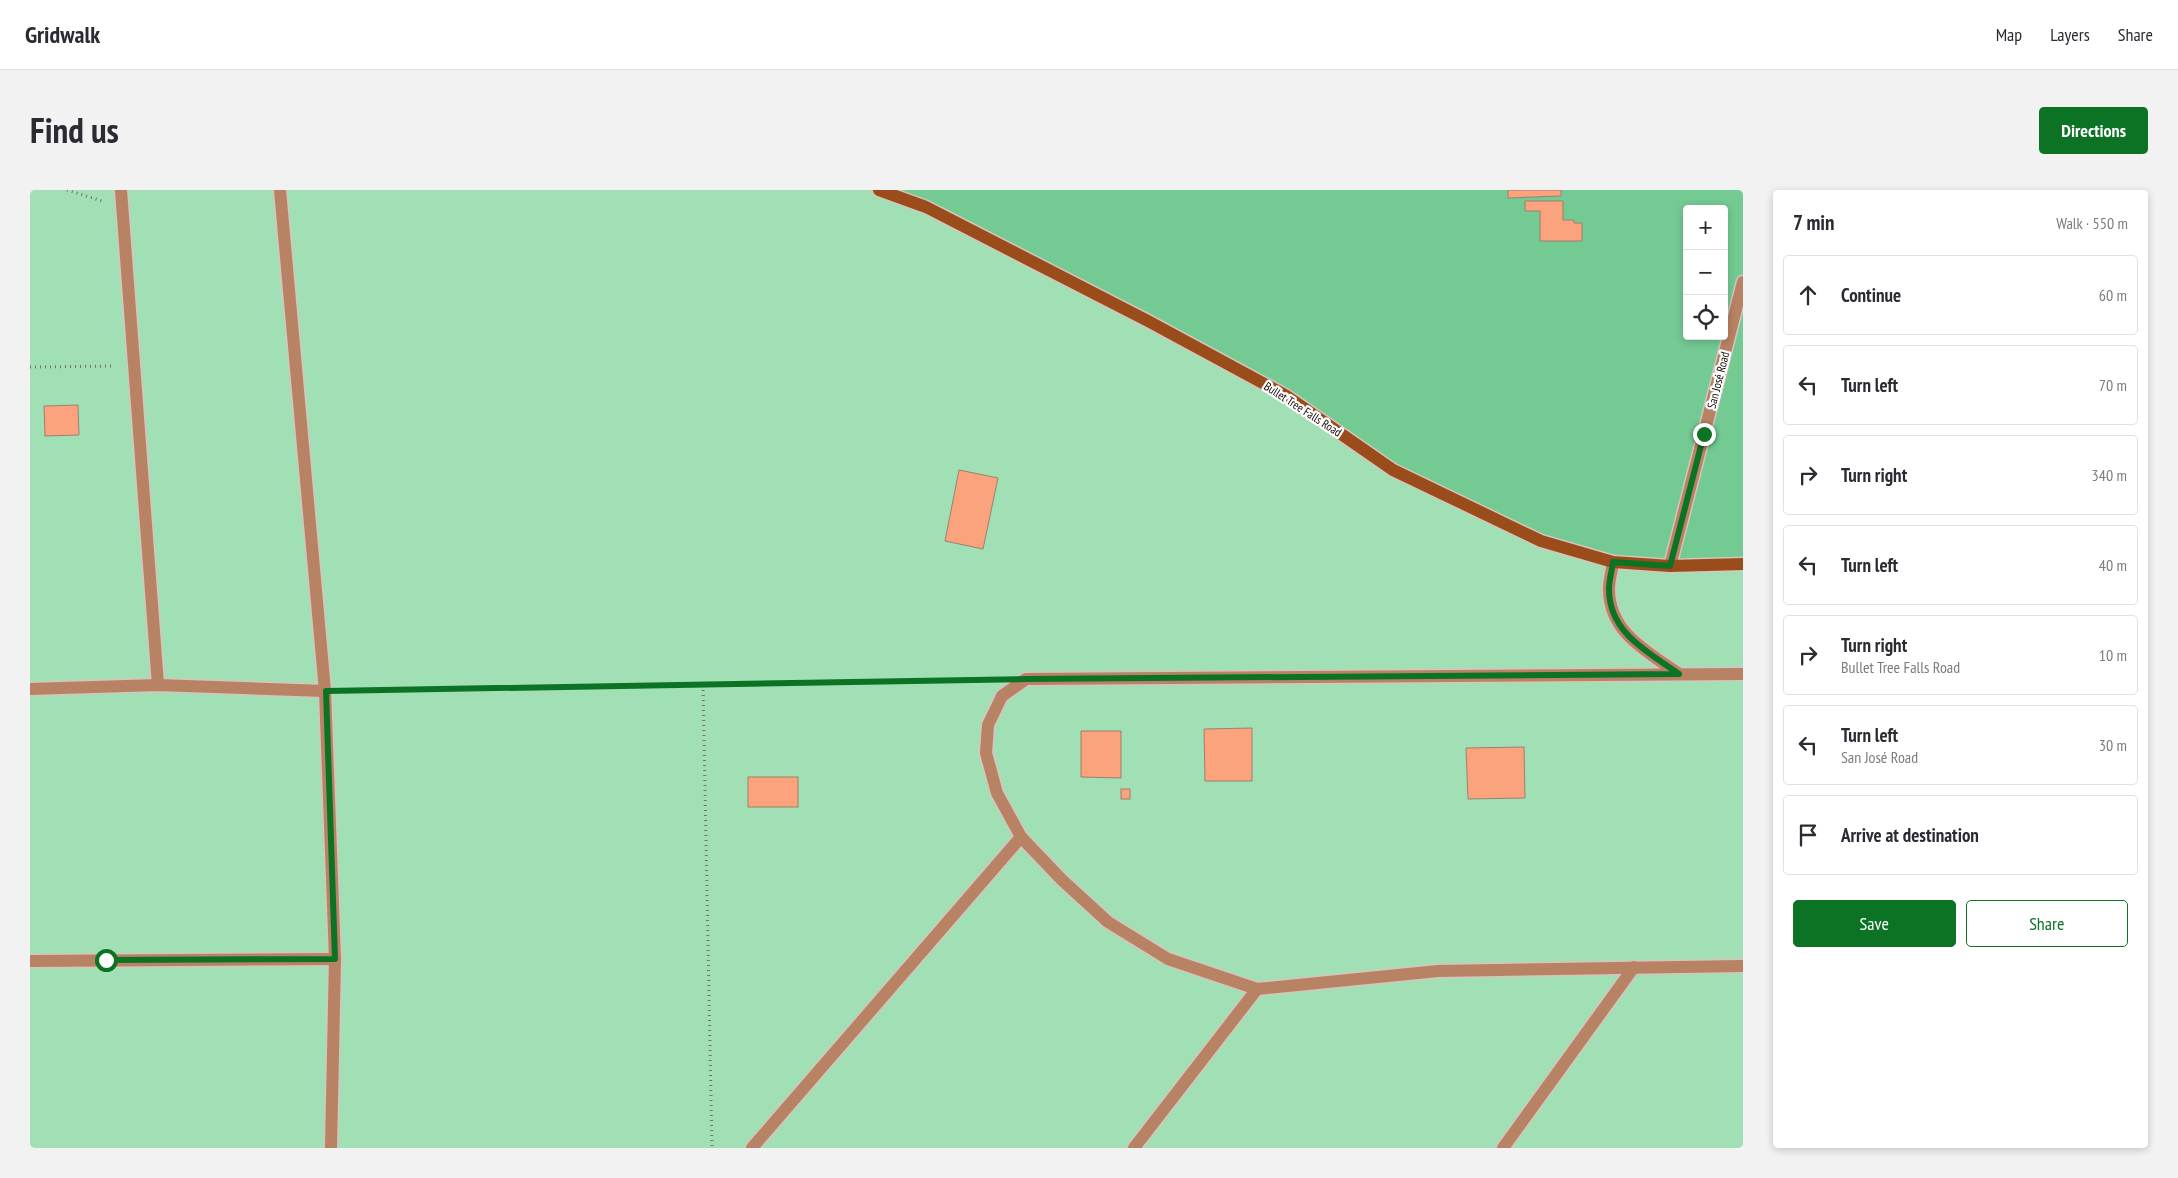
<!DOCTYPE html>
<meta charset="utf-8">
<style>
:root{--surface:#fff;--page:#f2f2f3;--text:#2b2b33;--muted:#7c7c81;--line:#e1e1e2;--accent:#0c7324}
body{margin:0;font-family:"PT Sans Narrow",sans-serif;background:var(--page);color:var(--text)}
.controls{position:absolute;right:15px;top:15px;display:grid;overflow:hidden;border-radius:5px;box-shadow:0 2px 8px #0003}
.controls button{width:45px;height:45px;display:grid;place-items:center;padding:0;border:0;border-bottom:1px solid var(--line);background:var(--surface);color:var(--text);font:25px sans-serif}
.stop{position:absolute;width:15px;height:15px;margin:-11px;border:4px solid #0c7324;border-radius:50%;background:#fff}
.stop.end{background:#0c7324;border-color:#fff;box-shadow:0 1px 5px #0008}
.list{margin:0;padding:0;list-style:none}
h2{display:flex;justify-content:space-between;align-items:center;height:65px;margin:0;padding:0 20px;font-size:21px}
h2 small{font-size:16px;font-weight:400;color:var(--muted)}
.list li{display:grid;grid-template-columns:32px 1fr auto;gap:15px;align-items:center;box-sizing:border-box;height:80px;margin:0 10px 10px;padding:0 10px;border:1px solid var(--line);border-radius:5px}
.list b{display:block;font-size:19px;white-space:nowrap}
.list p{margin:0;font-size:16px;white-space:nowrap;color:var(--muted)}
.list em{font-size:16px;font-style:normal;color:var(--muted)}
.actions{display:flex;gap:10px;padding:15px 20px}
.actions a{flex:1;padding:11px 0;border:1px solid var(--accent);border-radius:5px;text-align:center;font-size:18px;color:var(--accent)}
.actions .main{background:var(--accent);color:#fff}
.icon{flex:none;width:28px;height:28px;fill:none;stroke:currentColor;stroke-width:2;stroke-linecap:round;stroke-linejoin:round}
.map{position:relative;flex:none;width:1713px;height:958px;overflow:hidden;border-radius:5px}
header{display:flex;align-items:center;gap:30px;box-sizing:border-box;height:70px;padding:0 25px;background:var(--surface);border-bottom:1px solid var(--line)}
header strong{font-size:24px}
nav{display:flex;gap:28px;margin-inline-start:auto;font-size:18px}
.intro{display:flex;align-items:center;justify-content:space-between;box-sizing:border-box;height:120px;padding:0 30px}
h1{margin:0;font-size:35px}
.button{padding:12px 22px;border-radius:5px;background:var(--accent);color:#fff;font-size:18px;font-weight:700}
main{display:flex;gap:30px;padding:0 30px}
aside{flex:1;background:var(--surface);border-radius:5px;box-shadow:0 2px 8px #0003}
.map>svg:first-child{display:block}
</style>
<header>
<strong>Gridwalk</strong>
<nav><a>Map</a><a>Layers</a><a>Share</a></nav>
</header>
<div class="intro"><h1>Find us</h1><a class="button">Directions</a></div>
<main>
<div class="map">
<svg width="1713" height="958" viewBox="0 0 1713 958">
<rect width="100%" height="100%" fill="#fce7df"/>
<path fill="#a1e0b5" d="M0 0H849L1713 374V958H0Z"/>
<path fill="#74ca93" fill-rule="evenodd" d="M849 0H1713V374L1583 372 1511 351 1363 280 1255 205ZM1657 19H1694V146H1657Z"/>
<g fill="#faa37c" stroke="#9d7f72">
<path d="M1478 0H1531V6L1478 8Z"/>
<path d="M1495 11H1533V30H1544V33H1552V51H1510V21H1495Z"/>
<path d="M48 215 49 245 15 246 14 216Z"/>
<path d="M929 280 968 288 953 359 915 351Z"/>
<path d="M1222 538V591H1175L1174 539Z"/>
<path d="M1051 541H1091V588L1051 587Z"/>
<path d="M1494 557 1495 608 1438 609 1436 558Z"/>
<rect x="718" y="587" width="50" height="30"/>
<rect x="1091" y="599" width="9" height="10"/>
</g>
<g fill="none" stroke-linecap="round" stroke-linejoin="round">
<g stroke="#d7c4bc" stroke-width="15">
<g id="street">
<path d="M91 0 128 495"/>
<path d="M250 0 295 501 305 769 301 958"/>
<path d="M1583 372C1582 381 1579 390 1579 399 1579 443 1618 462 1649 484"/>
<path d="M1640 376 1713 92"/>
<path d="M1713 484 996 489 972 506 958 535 956 563 967 603 991 647 1032 690 1078 732 1138 769 1227 799 1408 781 1713 776"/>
<path d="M0 499 128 495 295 501"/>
<path d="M0 771 305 769"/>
<path d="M722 958 991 647"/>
<path d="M1104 958 1227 799"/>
<path d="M1473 958 1604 777"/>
</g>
</g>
<g stroke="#d7c4bc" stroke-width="15">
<path id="secondary" d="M849 0 896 17 1118 131 1255 205 1363 280 1511 351 1583 372 1640 376 1713 374"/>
</g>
<g stroke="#7e6f68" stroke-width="3" stroke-dasharray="1 4" stroke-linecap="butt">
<path d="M37 0 72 11"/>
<path d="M0 177 84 176"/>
<path d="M673 495 682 958"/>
<path d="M314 501 960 490"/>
</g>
<use href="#street" stroke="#b88265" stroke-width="12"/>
<use href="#secondary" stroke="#9a4d1a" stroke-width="12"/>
</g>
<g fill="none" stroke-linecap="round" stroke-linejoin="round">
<path stroke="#0c7324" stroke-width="6" d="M76 770 305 769 296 501 996 489 1649 484C1618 462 1579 443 1579 399 1579 390 1582 381 1583 372L1640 376 1674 244"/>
</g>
<g text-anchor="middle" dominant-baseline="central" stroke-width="4.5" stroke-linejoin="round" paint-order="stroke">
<g font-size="12" fill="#150b06" stroke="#fff">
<text transform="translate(1688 190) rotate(-76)">San José Road</text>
<text transform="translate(1273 219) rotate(33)">Bullet Tree Falls Road</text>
</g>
</g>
</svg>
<div class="controls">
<button>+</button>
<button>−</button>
<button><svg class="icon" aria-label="locate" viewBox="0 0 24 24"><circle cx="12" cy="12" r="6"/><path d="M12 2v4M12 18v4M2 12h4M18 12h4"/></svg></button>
</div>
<div class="stop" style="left:76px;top:770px"></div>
<div class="stop end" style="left:1674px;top:244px"></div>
</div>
<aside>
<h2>7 min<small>Walk · 550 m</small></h2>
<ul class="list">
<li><svg class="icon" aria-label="ahead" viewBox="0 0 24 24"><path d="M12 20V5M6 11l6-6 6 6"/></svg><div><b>Continue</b></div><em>60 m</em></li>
<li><svg class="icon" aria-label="left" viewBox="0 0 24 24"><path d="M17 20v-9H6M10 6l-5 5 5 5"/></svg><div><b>Turn left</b></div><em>70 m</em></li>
<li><svg class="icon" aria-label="right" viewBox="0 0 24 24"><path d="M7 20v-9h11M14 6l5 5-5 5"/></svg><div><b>Turn right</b></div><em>340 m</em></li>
<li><svg class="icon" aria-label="left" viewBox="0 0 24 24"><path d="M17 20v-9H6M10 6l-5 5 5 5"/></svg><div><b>Turn left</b></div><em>40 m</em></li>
<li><svg class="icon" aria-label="right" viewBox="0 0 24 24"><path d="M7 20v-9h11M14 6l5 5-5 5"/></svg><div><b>Turn right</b><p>Bullet Tree Falls Road</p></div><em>10 m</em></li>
<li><svg class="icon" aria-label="left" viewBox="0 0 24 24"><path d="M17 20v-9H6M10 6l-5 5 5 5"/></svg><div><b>Turn left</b><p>San José Road</p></div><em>30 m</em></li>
<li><svg class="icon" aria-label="arrive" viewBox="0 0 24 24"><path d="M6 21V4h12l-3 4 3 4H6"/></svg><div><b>Arrive at destination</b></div></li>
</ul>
<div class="actions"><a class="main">Save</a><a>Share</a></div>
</aside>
</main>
